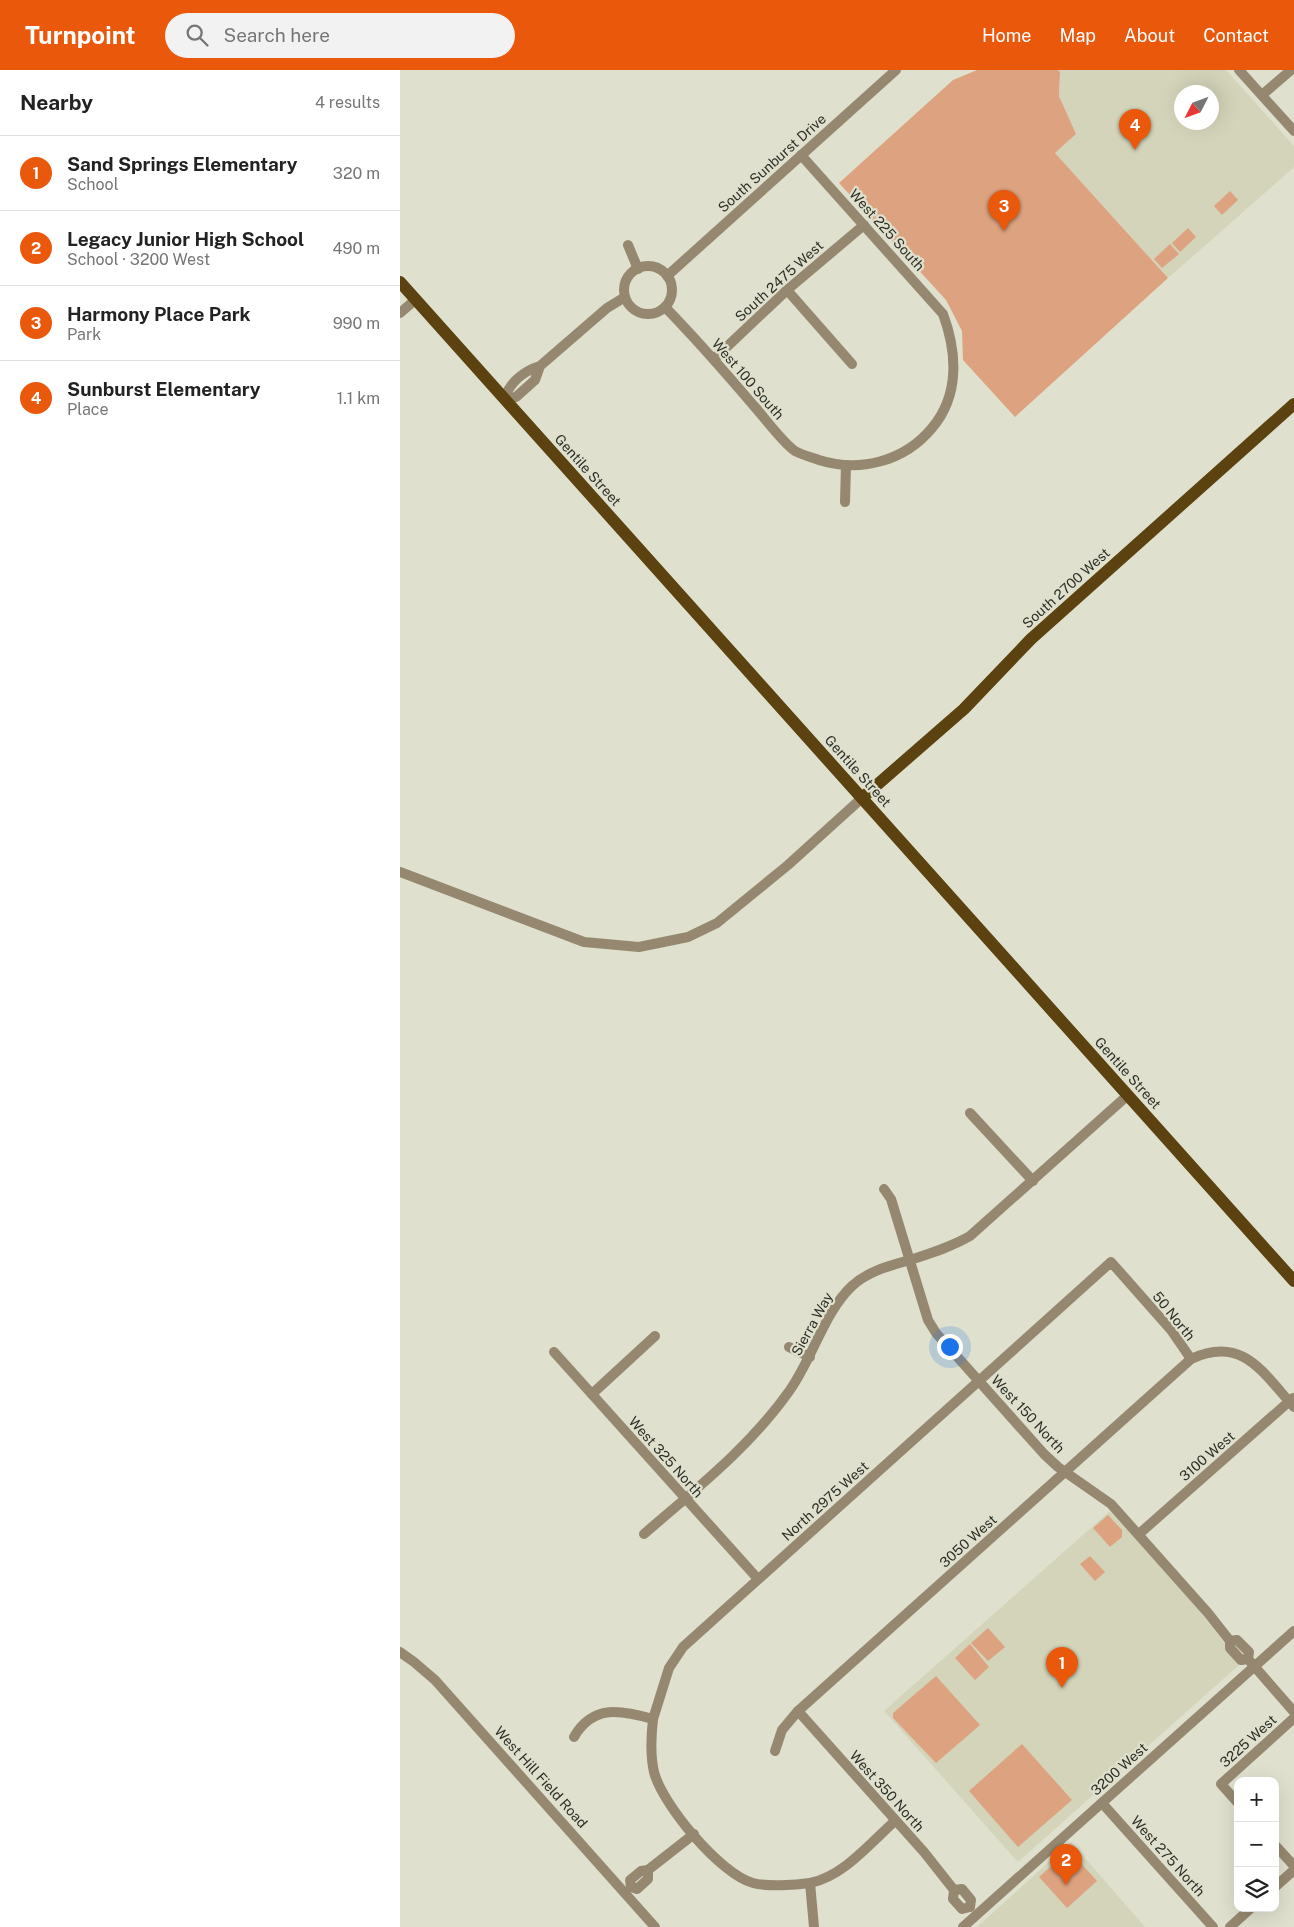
<!DOCTYPE html>
<meta charset="utf-8">
<style>
:root{--surface:#fff;--page:#f2f2f2;--text:#222;--muted:#767676;--line:#e0e0e0;--accent:#ea580c}
body{margin:0;font-family:"Public Sans",sans-serif;background:var(--page);color:var(--text)}
.controls{position:absolute;right:15px;bottom:15px;display:grid;overflow:hidden;border-radius:10px;box-shadow:0 5px 20px #0002}
.controls button{width:45px;height:45px;display:grid;place-items:center;padding:0;border:0;border-bottom:1px solid var(--line);background:var(--surface);color:var(--text);font:25px sans-serif}
.compass{position:absolute;left:774px;top:15px;width:45px;height:45px;border-radius:50%;background:var(--surface);box-shadow:0 5px 20px #0002;rotate:228deg}
.you{position:absolute;left:549px;top:1276px;width:18px;height:18px;margin:-12px;border:4px solid #fff;border-radius:50%;background:#1a73e8;box-shadow:0 0 0 8px #1a73e833}
.badge{display:grid;place-items:center;width:32px;height:32px;border-radius:50%;background:var(--accent);color:#fff;font-size:16px;font-weight:700}
.pin{position:absolute;translate:-50% -41px;filter:drop-shadow(0 1px 2px #0008)}
.pin::after{content:'';position:absolute;top:26px;width:18px;height:15px;background:inherit;clip-path:polygon(0 0,100% 0,50% 100%)}
.list{margin:0;padding:0;list-style:none}
h2{display:flex;justify-content:space-between;align-items:center;height:65px;margin:0;padding:0 20px;font-size:21px}
h2 small{font-size:16px;font-weight:400;color:var(--muted)}
.list li{display:grid;grid-template-columns:32px 1fr auto;gap:15px;align-items:center;box-sizing:border-box;height:75px;padding:0 20px;border-top:1px solid var(--line)}
.list b{display:block;font-size:19px;white-space:nowrap}
.list p{margin:0;font-size:16px;white-space:nowrap;color:var(--muted)}
.list em{font-size:16px;font-style:normal;color:var(--muted)}
.icon{flex:none;width:28px;height:28px;fill:none;stroke:currentColor;stroke-width:2;stroke-linecap:round;stroke-linejoin:round}
.map{position:relative;flex:none;width:894px;height:1857px;overflow:hidden}
header{display:flex;align-items:center;gap:30px;box-sizing:border-box;height:70px;padding:0 25px;background:var(--accent);color:#fff}
header strong{font-size:24px}
nav{display:flex;gap:28px;margin-inline-start:auto;font-size:18px}
.search{width:350px;height:45px;background:var(--page);display:flex;align-items:center;gap:12px;box-sizing:border-box;padding:0 18px;border-radius:28px;color:var(--muted);font-size:19px}
main{display:flex}
aside{flex:1;background:var(--surface)}
.map>svg:first-child{display:block}
</style>
<header>
<strong>Turnpoint</strong>
<div class="search"><svg class="icon" aria-label="search" viewBox="0 0 24 24"><circle cx="10" cy="10" r="6"/><path d="M15 15l6 6"/></svg>Search here</div>
<nav><a>Home</a><a>Map</a><a>About</a><a>Contact</a></nav>
</header>
<main>
<aside>
<h2>Nearby<small>4 results</small></h2>
<ul class="list">
<li><span class="badge">1</span><div><b>Sand Springs Elementary</b><p>School</p></div><em>320 m</em></li>
<li><span class="badge">2</span><div><b>Legacy Junior High School</b><p>School · 3200 West</p></div><em>490 m</em></li>
<li><span class="badge">3</span><div><b>Harmony Place Park</b><p>Park</p></div><em>990 m</em></li>
<li><span class="badge">4</span><div><b>Sunburst Elementary</b><p>Place</p></div><em>1.1 km</em></li>
</ul>
</aside>
<div class="map">
<svg width="894" height="1857" viewBox="0 0 894 1857">
<rect width="100%" height="100%" fill="#dfe0cd"/>
<g fill="#d3d4b9" fill-rule="evenodd">
<path d="M658 0H826L894 76V97L768 208 655 83 676 64 659 26 660 2ZM782 22H812V52H782Z"/>
<path d="M710 1441 796 1536 840 1594 618 1792 484 1641Z"/>
<path d="M671 1772 745 1857H577Z"/>
</g>
<g fill="#dda380">
<path d="M577 0H658L660 2 659 26 676 64 655 83 768 208 615 347 563 290 562 261 546 230 439 113 553 10Z"/>
<path d="M830 121 838 130 822 145 814 136Z"/>
<path d="M788 158 796 167 780 182 772 173Z"/>
<path d="M770 174 779 184 762 198 754 189Z"/>
<path d="M708 1445 722 1460V1467L710 1477 693 1458Z"/>
<path d="M690 1486 705 1502 695 1511 680 1494Z"/>
<path d="M588 1558 605 1577 588 1591 571 1573Z"/>
<path d="M570 1574 589 1597 575 1610 555 1588Z"/>
<path d="M536 1606 580 1655 536 1693 493 1648V1643Z"/>
<path d="M622 1674 672 1730 618 1777 569 1721Z"/>
<path d="M669 1780 697 1811 667 1838 639 1807Z"/>
</g>
<g fill="none" stroke-linecap="round" stroke-linejoin="round">
<g stroke="#968870" stroke-width="10">
<path d="M839 0 894 61"/>
<path d="M862 25 891 0"/>
<path d="M228 175 238 199"/>
<circle cx="248" cy="220" r="24"/>
<path d="M267 206 496 0"/>
<path d="M387 220 452 294"/>
<path d="M265 237C296 269 325 302 354 336 365 348 382 372 395 381 402 385 411 387 419 390 460 403 505 391 532 358 560 325 557 282 543 244L401 85"/>
<path d="M0 243 15 230"/>
<path d="M314 289 387 220 464 155"/>
<path d="M140 296 135 310 116 327 104 329C110 312 124 301 140 296L207 238 225 227"/>
<path d="M445 432 446 395"/>
<path d="M0 802 184 872 239 877 288 867 317 853 388 795 462 728"/>
<path d="M570 1043 633 1111"/>
<path d="M484 1119 491 1129 528 1250 536 1263 644 1384 658 1397 711 1434 808 1543 830 1571V1578L841 1590 848 1589"/>
<path d="M389 1277 410 1287"/>
<path d="M154 1282 358 1509"/>
<path d="M192 1324 255 1266"/>
<path d="M244 1464C296 1419 350 1377 390 1320 412 1289 425 1241 452 1216 468 1201 489 1196 510 1190 531 1183 551 1177 570 1166L728 1025"/>
<path d="M739 1464 893 1328"/>
<path d="M830 1571 837 1570 849 1582 848 1589 894 1642"/>
<path d="M0 1582 14 1592 35 1610 255 1857"/>
<path d="M398 1641 524 1782 554 1820 553 1829 562 1839 570 1837"/>
<path d="M253 1649C251 1667 250 1685 254 1702 262 1734 320 1804 353 1813 367 1817 396 1815 410 1813 444 1806 470 1773 495 1751"/>
<path d="M174 1667C193 1634 221 1640 253 1649L269 1598 283 1577 711 1192 771 1260 791 1289C843 1265 863 1303 894 1337"/>
<path d="M375 1681 382 1660 398 1641 791 1289"/>
<path d="M702 1733 813 1857"/>
<path d="M838 1733 821 1714 894 1648"/>
<path d="M875 1775 894 1796"/>
<path d="M410 1813 414 1857"/>
<path d="M231 1817 230 1810 241 1801 248 1800 294 1764"/>
<path d="M231 1817 237 1819 248 1809V1800"/>
<path d="M875 1817 894 1800"/>
<path d="M554 1820 562 1819 571 1830 570 1837"/>
<path d="M563 1857 894 1561"/>
<path d="M830 1857 851 1838"/>
</g>
<g stroke="#5b4210" stroke-width="12">
<path d="M0 212 894 1211"/>
<path d="M462 728 564 639 631 569 894 334"/>
</g>
</g>
<g text-anchor="middle" dominant-baseline="central" stroke-width="4.5" stroke-linejoin="round" paint-order="stroke">
<g font-size="14" fill="#2e2f27" stroke="#dfe0cd">
<text transform="translate(372 93) rotate(-42)">South Sunburst Drive</text>
<text transform="translate(487 160) rotate(48)">West 225 South</text>
<text transform="translate(379 211) rotate(-42)">South 2475 West</text>
<text transform="translate(348 309) rotate(49)">West 100 South</text>
<text transform="translate(188 400) rotate(48)">Gentile Street</text>
<text transform="translate(666 518) rotate(-42)">South 2700 West</text>
<text transform="translate(458 701) rotate(48)">Gentile Street</text>
<text transform="translate(728 1003) rotate(48)">Gentile Street</text>
<text transform="translate(774 1246) rotate(51)">50 North</text>
<text transform="translate(412 1254) rotate(-61)">Sierra Way</text>
<text transform="translate(628 1344) rotate(47)">West 150 North</text>
<text transform="translate(807 1386) rotate(-41)">3100 West</text>
<text transform="translate(266 1387) rotate(48)">West 325 North</text>
<text transform="translate(425 1431) rotate(-42)">North 2975 West</text>
<text transform="translate(568 1471) rotate(-42)">3050 West</text>
<text transform="translate(848 1671) rotate(-42)">3225 West</text>
<text transform="translate(719 1699) rotate(-42)">3200 West</text>
<text transform="translate(141 1707) rotate(48)">West Hill Field Road</text>
<text transform="translate(487 1721) rotate(48)">West 350 North</text>
<text transform="translate(768 1786) rotate(48)">West 275 North</text>
</g>
</g>
</svg>
<div class="controls">
<button>+</button>
<button>−</button>
<button><svg class="icon" aria-label="layers" viewBox="0 0 24 24"><path d="M12 4l9 5-9 5-9-5zM3 14l9 5 9-5"/></svg></button>
</div>
<svg class="compass" viewBox="-18 -18 36 36"><path d="M0-13l5 13h-10z" fill="#e53935"/><path d="M0 13l5-13h-10z" fill="#767676"/></svg>
<div class="you"></div>
<div class="pin badge" style="left:662px;top:1618px">1</div>
<div class="pin badge" style="left:666px;top:1815px">2</div>
<div class="pin badge" style="left:604px;top:161px">3</div>
<div class="pin badge" style="left:735px;top:80px">4</div>
</div>
</main>
